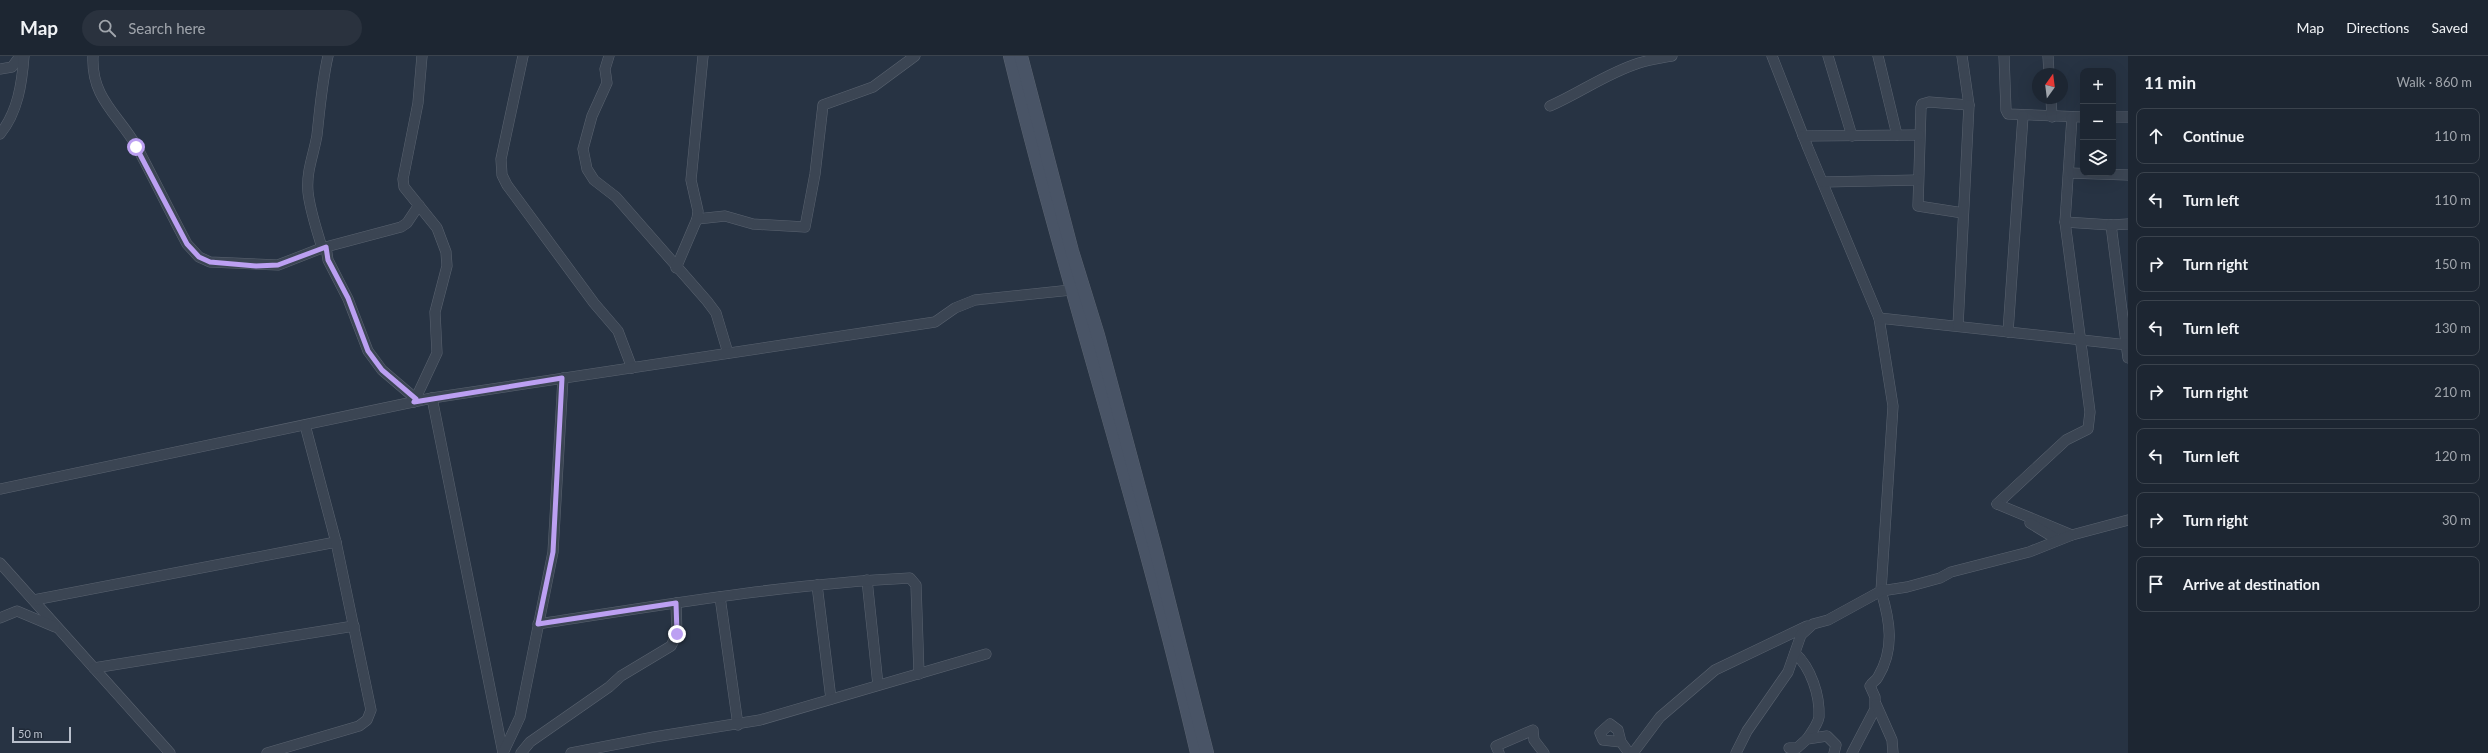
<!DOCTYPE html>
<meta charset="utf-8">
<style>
:root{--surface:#1d2632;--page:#2a323e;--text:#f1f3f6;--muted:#a0a5ac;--line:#3b434d}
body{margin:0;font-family:Lato,sans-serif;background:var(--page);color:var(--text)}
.controls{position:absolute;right:12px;top:12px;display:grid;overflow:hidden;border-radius:8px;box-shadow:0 4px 16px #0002}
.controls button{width:36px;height:36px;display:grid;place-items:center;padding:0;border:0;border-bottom:1px solid var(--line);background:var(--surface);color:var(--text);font:20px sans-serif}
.compass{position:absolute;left:2032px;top:12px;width:36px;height:36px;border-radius:50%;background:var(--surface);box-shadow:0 4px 16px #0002;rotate:14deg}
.scale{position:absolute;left:12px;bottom:10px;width:59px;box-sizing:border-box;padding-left:4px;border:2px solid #b9c0cc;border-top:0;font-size:11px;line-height:14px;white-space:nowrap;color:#b9c0cc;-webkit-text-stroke:3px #202a38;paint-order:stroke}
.stop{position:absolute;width:12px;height:12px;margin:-9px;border:3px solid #bca0f2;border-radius:50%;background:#fff}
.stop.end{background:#bca0f2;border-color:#fff;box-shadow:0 1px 4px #0008}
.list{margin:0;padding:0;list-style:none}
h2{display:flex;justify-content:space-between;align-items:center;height:52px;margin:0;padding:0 16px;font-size:17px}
h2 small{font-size:13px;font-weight:400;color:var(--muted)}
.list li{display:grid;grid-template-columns:26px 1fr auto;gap:12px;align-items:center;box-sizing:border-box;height:56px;margin:0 8px 8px;padding:0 8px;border:1px solid var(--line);border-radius:8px}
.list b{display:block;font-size:15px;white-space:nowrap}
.list em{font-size:13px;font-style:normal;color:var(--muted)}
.icon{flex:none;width:22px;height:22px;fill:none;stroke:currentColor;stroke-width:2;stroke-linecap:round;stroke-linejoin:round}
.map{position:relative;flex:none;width:2128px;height:697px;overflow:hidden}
header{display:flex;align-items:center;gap:24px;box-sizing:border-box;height:56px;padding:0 20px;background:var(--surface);border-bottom:1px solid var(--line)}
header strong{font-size:19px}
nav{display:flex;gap:22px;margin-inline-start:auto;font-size:14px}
.search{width:280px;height:36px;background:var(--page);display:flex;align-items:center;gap:10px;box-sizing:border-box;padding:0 14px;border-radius:22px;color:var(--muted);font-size:15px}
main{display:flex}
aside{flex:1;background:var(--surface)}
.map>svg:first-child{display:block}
</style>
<header>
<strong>Map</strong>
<div class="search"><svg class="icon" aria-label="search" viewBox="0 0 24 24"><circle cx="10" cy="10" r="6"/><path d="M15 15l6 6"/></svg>Search here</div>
<nav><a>Map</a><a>Directions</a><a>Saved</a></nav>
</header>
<main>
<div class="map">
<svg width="2128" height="697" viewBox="0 0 2128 697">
<rect width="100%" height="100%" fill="#273343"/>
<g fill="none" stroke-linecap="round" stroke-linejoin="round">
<g stroke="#5a6370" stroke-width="11">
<g id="street">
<path d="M93 0C91 42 118 58 137 91 154 123 170 156 187 188L199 201 210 206 278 209 322 192 401 171 407 167 419 149"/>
<path d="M523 0 501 103 502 119 507 129 594 247 618 275 632 312"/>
<path d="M609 0 605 13 607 27 592 60 583 93 587 113 594 124 616 141 707 245 716 257 728 297"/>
<path d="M1772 0 1808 92 1879 262 1893 350 1881 535C1890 565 1895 593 1878 621 1876 625 1872 626 1870 630L1875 641V653L1852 697"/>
<path d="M1828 0 1852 80"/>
<path d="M1878 0 1897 79"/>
<path d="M1962 0 1969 49 1929 46 1922 48 1921 51 1918 150 1963 157"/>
<path d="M2004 0 2006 54 2008 58 2083 61"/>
<path d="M2048 0 2049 18"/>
<path d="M0 13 12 11 20 0"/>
<path d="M2051 42 2052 61"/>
<path d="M1550 50C1580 37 1607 17 1639 7 1649 4 1661 2 1672 0"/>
<path d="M2113 61H2128"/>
<path d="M0 78C18 56 22 27 24 0"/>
<path d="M1803 80 1919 79"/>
<path d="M2069 117 2128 119"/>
<path d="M1823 126 1918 124"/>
<path d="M697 163 725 160 753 168 805 171 815 118 823 49 873 31 915 0"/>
<path d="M2065 166 2111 169 2128 302"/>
<path d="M2111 169 2128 168"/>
<path d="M326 191 328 204 348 243 368 295 382 314 416 343"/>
<path d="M322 192C317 174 310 155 308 136 306 115 314 98 317 79 320 52 322 26 328 0"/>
<path d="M676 212 697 163 698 155 691 124 703 0"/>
<path d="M1879 262 2128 289"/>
<path d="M1958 270 1969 49"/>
<path d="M2008 276 2023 60"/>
<path d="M432 342 503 697"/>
<path d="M414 346 437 297 435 256 447 210 446 196 437 172 404 131 403 123 418 47 422 0"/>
<path d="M0 433 432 342 935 266 955 252 975 244 1071 234"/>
<path d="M1997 448 2066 384 2088 373 2090 356 2065 166 2072 61"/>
<path d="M1997 448 2072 479"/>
<path d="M2030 467 2058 484"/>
<path d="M0 507 170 697"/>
<path d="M867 524 878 629"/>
<path d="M817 529 831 643"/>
<path d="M720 541 738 669"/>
<path d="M34 544 336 486"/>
<path d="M0 562 17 555 55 571"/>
<path d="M538 568C662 549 785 528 910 522L916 529 919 618"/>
<path d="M1795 597C1811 612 1820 639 1819 661 1818 668 1811 677 1807 683"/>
<path d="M94 612 354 570"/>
<path d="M1876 648 1892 684 1893 697"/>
<path d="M1621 686 1603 684 1600 677 1610 668 1618 674 1621 686 1629 697"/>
<path d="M1789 692H1797L1807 683 1827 680 1836 689 1834 697"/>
<path d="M267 697 359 670 367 664 371 654 336 486 305 369"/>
<path d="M503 697 520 661 553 496 563 322"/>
<path d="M521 697 530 686 609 631 621 620 671 590 677 578 676 547"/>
<path d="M571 697 654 681 760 664 986 598"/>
<path d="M1499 697 1496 690 1533 674 1534 684 1544 697"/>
<path d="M1633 697 1660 661 1715 614 1807 570"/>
<path d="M1736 697 1747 675 1788 616 1801 579 1813 568 1828 564 1881 535 1907 531 1940 522 1951 516 2029 496 2072 479 2128 464"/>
</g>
</g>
<g stroke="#5a6370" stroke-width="14">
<g id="secondary">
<path d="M1010 0C1067 234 1143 462 1197 697"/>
<path d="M1021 0 1072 195 1098 279 1156 495 1207 697"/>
</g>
</g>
<use href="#street" stroke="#3b4553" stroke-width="10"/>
<use href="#secondary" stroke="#495466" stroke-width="13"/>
</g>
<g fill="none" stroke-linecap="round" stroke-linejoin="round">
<path stroke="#bca0f2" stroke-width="5" d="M136 91 187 188 199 201 210 206 256 210 278 209 326 191 328 204 348 242 368 295 382 314 416 343 414 346 562 322 553 496 538 568 676 547 677 578"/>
</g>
</svg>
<div class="controls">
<button>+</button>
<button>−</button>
<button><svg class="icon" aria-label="layers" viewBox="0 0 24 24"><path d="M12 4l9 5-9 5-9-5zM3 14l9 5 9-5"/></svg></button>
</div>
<svg class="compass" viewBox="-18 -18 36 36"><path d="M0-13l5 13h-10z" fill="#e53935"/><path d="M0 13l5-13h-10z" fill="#a0a5ac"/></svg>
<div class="scale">50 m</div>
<div class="stop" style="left:136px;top:91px"></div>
<div class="stop end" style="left:677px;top:578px"></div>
</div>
<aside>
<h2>11 min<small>Walk · 860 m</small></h2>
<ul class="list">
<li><svg class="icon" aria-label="ahead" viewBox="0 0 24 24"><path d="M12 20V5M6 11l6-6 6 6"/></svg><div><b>Continue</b></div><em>110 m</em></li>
<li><svg class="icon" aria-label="left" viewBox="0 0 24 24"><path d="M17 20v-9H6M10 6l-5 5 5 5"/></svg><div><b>Turn left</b></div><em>110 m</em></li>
<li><svg class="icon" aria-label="right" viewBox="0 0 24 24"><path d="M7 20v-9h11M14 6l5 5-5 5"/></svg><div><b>Turn right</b></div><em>150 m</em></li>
<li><svg class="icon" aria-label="left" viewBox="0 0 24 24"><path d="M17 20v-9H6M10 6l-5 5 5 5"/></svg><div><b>Turn left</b></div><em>130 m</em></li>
<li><svg class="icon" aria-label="right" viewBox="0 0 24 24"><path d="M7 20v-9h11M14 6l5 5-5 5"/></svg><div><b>Turn right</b></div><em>210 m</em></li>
<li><svg class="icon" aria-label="left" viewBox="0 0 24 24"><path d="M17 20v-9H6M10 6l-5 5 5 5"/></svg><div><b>Turn left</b></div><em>120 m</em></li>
<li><svg class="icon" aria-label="right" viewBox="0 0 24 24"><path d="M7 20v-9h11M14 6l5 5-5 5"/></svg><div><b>Turn right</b></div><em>30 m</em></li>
<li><svg class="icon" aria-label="arrive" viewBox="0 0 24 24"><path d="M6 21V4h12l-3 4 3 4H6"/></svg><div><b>Arrive at destination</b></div></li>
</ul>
</aside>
</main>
